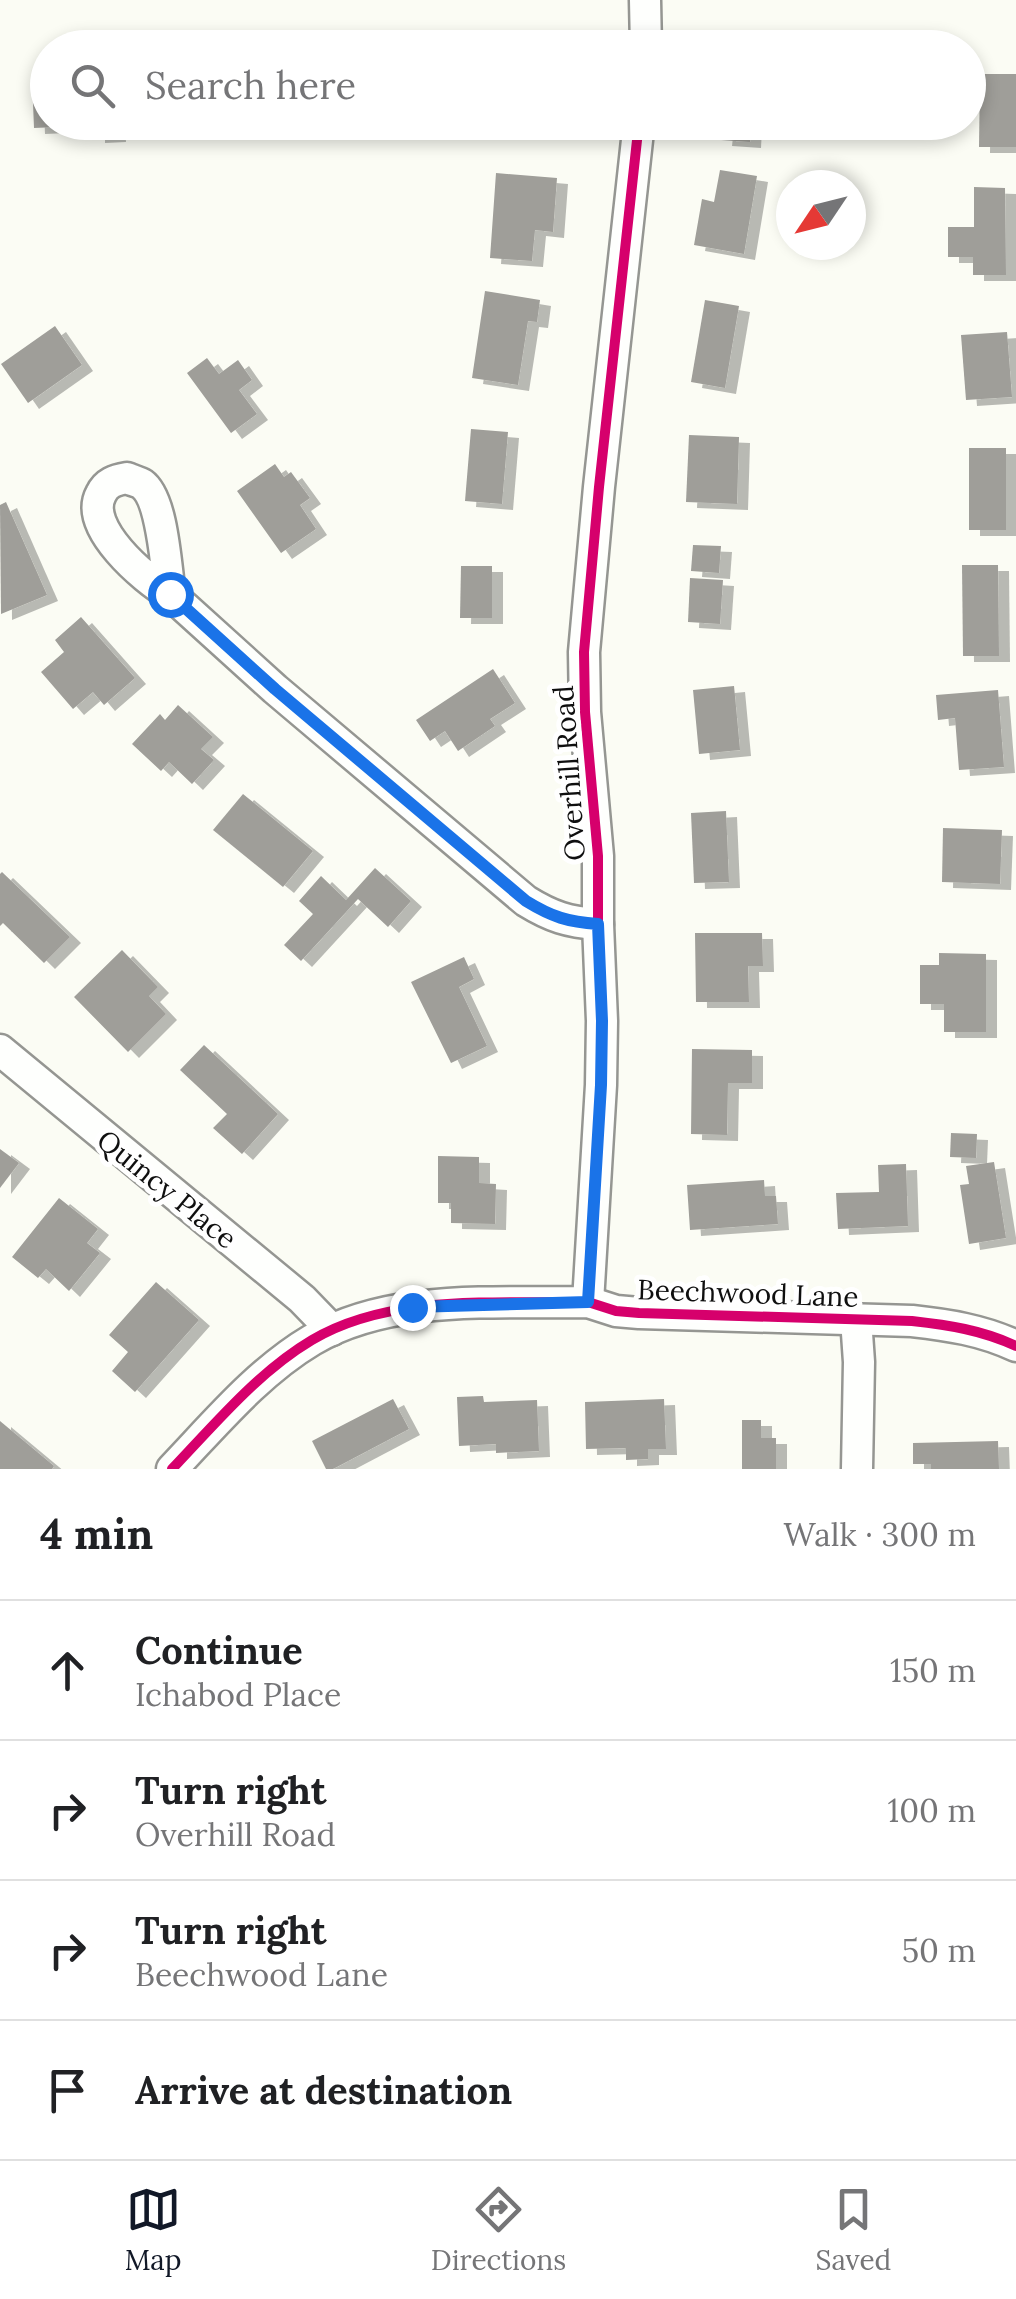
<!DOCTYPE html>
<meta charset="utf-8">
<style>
:root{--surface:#fff;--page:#f2f2f2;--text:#202124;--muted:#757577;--line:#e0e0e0;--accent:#111827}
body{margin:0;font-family:Lora,serif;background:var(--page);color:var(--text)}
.compass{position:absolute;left:776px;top:170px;width:90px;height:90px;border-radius:50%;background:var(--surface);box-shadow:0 5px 15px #0003;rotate:235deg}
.stop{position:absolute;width:30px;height:30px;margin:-22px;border:8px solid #1a73e8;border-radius:50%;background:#fff}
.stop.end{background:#1a73e8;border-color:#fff;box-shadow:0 2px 10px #0008}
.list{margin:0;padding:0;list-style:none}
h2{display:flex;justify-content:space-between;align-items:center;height:130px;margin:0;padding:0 40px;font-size:42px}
h2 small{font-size:32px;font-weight:400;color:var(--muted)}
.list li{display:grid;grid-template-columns:65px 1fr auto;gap:30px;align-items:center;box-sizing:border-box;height:140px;padding:0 40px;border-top:2px solid var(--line)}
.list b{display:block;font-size:38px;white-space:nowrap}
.list p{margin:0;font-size:32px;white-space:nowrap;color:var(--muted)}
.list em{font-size:32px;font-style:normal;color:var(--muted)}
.icon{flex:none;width:55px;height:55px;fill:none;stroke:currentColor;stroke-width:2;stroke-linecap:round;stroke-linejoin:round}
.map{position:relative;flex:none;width:1016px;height:1469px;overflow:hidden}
.search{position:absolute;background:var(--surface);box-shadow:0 5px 15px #0003;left:30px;right:30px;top:30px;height:110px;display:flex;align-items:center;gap:25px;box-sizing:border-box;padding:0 35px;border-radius:55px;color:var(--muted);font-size:38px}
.sheet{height:690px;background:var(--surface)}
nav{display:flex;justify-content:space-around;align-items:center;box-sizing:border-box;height:140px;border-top:2px solid var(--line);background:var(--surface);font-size:28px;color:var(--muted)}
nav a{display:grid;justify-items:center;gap:5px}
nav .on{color:var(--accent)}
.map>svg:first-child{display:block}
</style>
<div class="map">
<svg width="1016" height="1469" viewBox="0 0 1016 1469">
<defs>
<filter id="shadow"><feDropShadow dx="11" dy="6" stdDeviation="0" flood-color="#0004"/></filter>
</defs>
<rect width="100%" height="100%" fill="#fbfcf4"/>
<g fill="#9f9e99" filter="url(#shadow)">
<path d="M980 74H1016V147H979Z"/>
<path d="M48 78V122H80V126L34 128 32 79Z"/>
<path d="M94 122H114L115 136 94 137Z"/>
<path d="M723 122H751L750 142 721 140Z"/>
<path d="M720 170 757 176 744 254 694 245 702 199 714 202Z"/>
<path d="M496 173 557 178 553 232 535 230 532 261 490 258Z"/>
<path d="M974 187 1005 188 1006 275H973V257H948V227H974Z"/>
<path d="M485 291 540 300 537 322 528 321 518 385 472 378Z"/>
<path d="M705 300 739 306 725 388 691 382Z"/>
<path d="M55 326 82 365 28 403 1 364Z"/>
<path d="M1007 332 1012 397 966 400 961 335Z"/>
<path d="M207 358 219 374 238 360 252 380 239 390 257 414 231 433 187 373Z"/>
<path d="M471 429 508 432 502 504 465 501Z"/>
<path d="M689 435 739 437 737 504 686 502Z"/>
<rect x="969" y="448" width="37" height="82"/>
<path d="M275 464 284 477 291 472 310 498 300 505 316 529 281 553 237 491Z"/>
<path d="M6 502 47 595 1 614 0 505Z"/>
<path d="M693 545 721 546 719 573 691 571Z"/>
<path d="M962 565H998L999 656H963Z"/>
<path d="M461 566H492V618H460Z"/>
<path d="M690 578 723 580 720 624 688 622Z"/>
<path d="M81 617 135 678 104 705 93 692 73 709 41 672 64 652 55 640Z"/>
<path d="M493 669 515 703 490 719 495 726 458 751 445 731 430 741 416 720Z"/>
<path d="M734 686 740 750 699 754 693 690Z"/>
<path d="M998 690 1004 767 959 770 955 718 938 720 936 695Z"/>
<path d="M178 705 213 737 201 749 214 760 192 784 169 762 161 771 132 744 160 714 165 720Z"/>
<path d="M243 794 313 851 283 887 213 830Z"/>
<path d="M726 811 729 882 694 883 691 813Z"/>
<path d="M943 828 1002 830 1000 884 942 882Z"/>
<path d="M375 868 411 901 388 927 358 899 301 961 284 945 313 914 299 901 321 876 346 900Z"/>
<path d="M2 872 70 937 44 963 3 923 0 926V874Z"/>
<path d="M695 933H762L763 966H748L749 1002H696Z"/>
<path d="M122 950 158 987 149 996 166 1014 128 1052 74 997Z"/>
<path d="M939 953 986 954V1032H944V1004H920V965H939Z"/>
<path d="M464 957 474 979 459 987 487 1046 451 1063 411 982Z"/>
<path d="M204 1045 278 1114 242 1154 213 1128 227 1114 180 1070Z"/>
<path d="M692 1049 752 1050V1083H728L727 1135 691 1134Z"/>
<path d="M951 1133 977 1134 976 1158 950 1157Z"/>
<path d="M0 1149 19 1163 0 1188Z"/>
<path d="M438 1156 479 1157V1183L496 1184 495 1224 451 1223V1203H438Z"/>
<path d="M994 1162 1006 1238 969 1244 960 1185 969 1184 966 1166Z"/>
<path d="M906 1164 908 1226 838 1229 836 1193 879 1192 878 1165Z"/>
<path d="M764 1180 765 1196H776L778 1224 690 1230 687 1185Z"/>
<path d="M59 1198 98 1229 87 1243 100 1253 69 1291 46 1269 38 1278 12 1257Z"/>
<path d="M156 1282 199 1320 135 1392 112 1371 128 1352 109 1335Z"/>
<path d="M483 1396 484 1402 537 1400 539 1451 496 1453V1444L459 1446 457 1397Z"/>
<path d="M393 1399 409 1429 333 1469H326L312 1441Z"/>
<path d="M664 1399 666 1449H648V1459L626 1460V1448L586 1449 585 1402Z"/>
<path d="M742 1420H761V1438H776V1469H742Z"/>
<path d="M0 1421 54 1466 52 1469H0Z"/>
<path d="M998 1441 999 1469H931V1464H913V1443Z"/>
</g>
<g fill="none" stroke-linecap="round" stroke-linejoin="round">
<g stroke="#959692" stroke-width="35">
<g id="street">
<path d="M645 0 646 48"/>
<path d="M127 478C131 480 139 482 142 484 163 499 166 569 170 594 144 579 83 527 101 494 106 483 115 480 127 478Z"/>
<path d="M170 594 275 689 526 901C552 917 568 922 598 924"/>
<path d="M0 1050 302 1299 332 1330"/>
<path d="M588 1302 601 1085 602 1021 598 924V856L585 712 584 652 599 487 639 122"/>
<path d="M856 1319 859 1362 857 1469"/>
<path d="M172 1469C215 1424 258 1372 312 1340 391 1293 499 1304 588 1302L616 1311 639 1313 912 1321C948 1325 982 1330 1016 1346"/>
</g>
</g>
<use href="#street" stroke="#fefffd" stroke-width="30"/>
<g stroke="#fff" stroke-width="16">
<g id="cycleway">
<path d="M588 1302 601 1085 602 1021 598 924V856L585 712 584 652 599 487 639 122"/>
<path d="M172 1469C215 1424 258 1372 312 1340 391 1293 499 1304 588 1302L616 1311 639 1313 912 1321C948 1325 982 1330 1016 1346"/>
</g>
</g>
<use href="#cycleway" stroke="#d6006c" stroke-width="10"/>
</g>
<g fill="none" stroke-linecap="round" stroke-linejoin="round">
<path stroke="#1a73e8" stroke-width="12" d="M170 594 275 689 526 901C552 917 568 922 598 924L602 1021 601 1085 588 1302 412 1307"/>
</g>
<g text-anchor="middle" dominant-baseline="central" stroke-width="10" stroke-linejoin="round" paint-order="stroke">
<g font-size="28" fill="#0f0f0f" stroke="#fff">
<text transform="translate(569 773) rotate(-94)">Overhill Road</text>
<text transform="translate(167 1189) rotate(39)">Quincy Place</text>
<text transform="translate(748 1293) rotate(2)">Beechwood Lane</text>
</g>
</g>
</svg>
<svg class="compass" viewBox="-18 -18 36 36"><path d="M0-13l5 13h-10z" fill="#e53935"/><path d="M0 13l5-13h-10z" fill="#757577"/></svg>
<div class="stop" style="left:170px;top:594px"></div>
<div class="stop end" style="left:412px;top:1307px"></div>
<div class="search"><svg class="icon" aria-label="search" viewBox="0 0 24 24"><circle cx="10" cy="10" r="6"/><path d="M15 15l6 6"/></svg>Search here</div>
</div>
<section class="sheet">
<h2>4 min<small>Walk · 300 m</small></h2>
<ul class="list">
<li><svg class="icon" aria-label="ahead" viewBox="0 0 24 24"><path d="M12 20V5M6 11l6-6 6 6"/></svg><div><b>Continue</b><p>Ichabod Place</p></div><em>150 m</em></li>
<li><svg class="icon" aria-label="right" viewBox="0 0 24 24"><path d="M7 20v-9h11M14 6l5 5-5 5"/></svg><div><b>Turn right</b><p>Overhill Road</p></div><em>100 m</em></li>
<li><svg class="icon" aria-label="right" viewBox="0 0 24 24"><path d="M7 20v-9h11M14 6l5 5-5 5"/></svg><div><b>Turn right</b><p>Beechwood Lane</p></div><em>50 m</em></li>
<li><svg class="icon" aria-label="arrive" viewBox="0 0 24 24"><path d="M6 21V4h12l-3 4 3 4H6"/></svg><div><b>Arrive at destination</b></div></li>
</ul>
</section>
<nav>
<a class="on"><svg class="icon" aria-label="map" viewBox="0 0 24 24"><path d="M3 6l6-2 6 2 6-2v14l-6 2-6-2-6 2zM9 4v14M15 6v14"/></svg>Map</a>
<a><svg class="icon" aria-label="directions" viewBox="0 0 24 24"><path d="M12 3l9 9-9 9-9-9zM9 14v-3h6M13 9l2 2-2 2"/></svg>Directions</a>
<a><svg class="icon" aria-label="saved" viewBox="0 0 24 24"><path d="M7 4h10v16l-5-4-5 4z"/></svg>Saved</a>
</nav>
